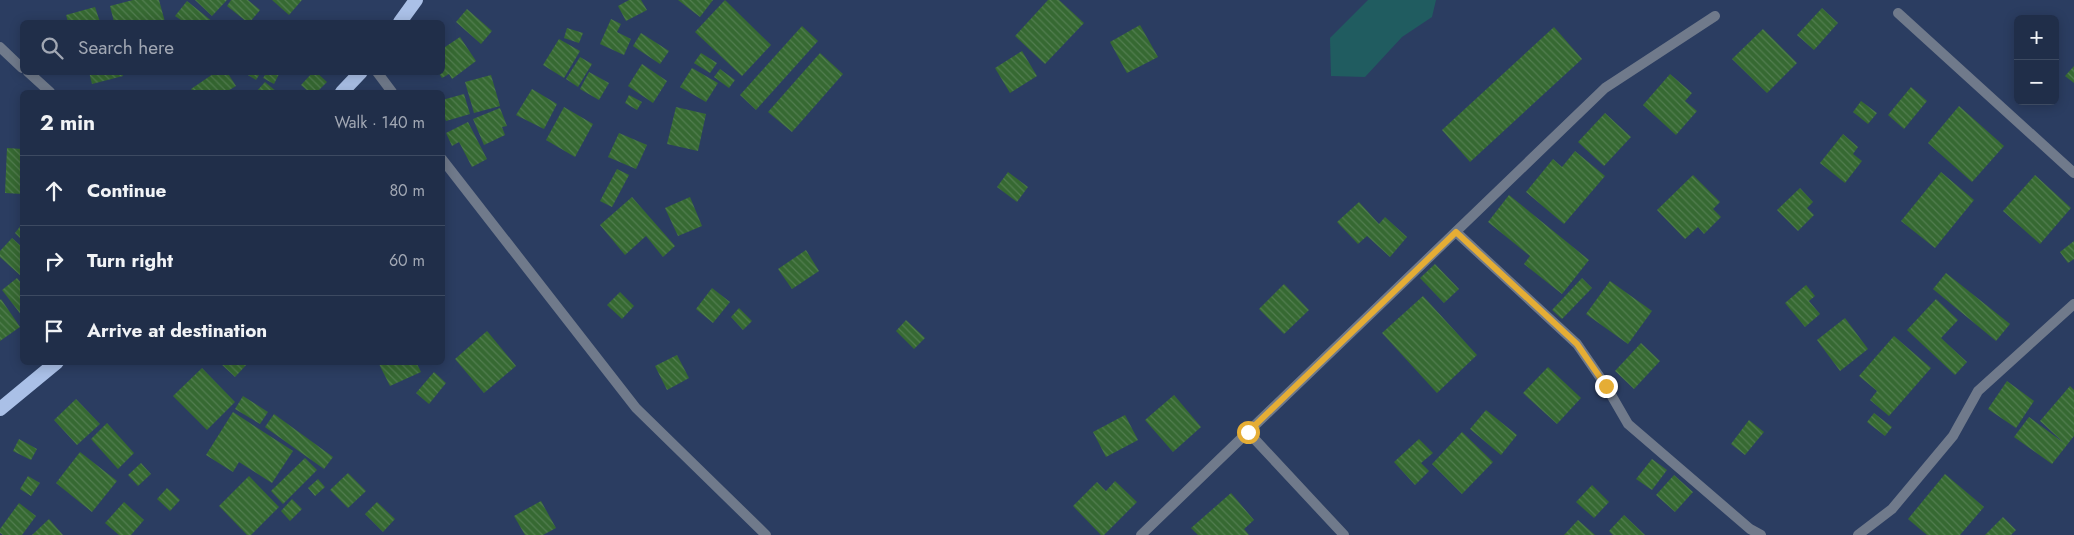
<!DOCTYPE html>
<meta charset="utf-8">
<style>
:root{--surface:#202e49;--page:#2d3a53;--text:#f1f3f6;--muted:#a2a8b4;--line:#3d4a61}
body{margin:0;font-family:Jost,sans-serif;background:var(--page);color:var(--text)}
.controls{position:absolute;right:15px;top:15px;display:grid;overflow:hidden;border-radius:8px;box-shadow:0 2px 12px #0003}
.controls button{width:45px;height:45px;display:grid;place-items:center;padding:0;border:0;border-bottom:1px solid var(--line);background:var(--surface);color:var(--text);font:25px sans-serif}
.stop{position:absolute;width:15px;height:15px;margin:-11px;border:4px solid #e5ad35;border-radius:50%;background:#fff}
.stop.end{background:#e5ad35;border-color:#fff;box-shadow:0 1px 5px #0008}
.list{margin:0;padding:0;list-style:none}
h2{display:flex;justify-content:space-between;align-items:center;height:65px;margin:0;padding:0 20px;font-size:21px}
h2 small{font-size:16px;font-weight:400;color:var(--muted)}
.list li{display:grid;grid-template-columns:32px 1fr auto;gap:15px;align-items:center;box-sizing:border-box;height:70px;padding:0 20px;border-top:1px solid var(--line)}
.list b{display:block;font-size:19px;white-space:nowrap}
.list em{font-size:16px;font-style:normal;color:var(--muted)}
.icon{flex:none;width:28px;height:28px;fill:none;stroke:currentColor;stroke-width:2;stroke-linecap:round;stroke-linejoin:round}
.map{position:relative;flex:none;width:2074px;height:535px;overflow:hidden}
.search{position:absolute;background:var(--surface);box-shadow:0 2px 12px #0003;left:20px;top:20px;width:425px;height:55px;display:flex;align-items:center;gap:12px;box-sizing:border-box;padding:0 18px;border-radius:8px;color:var(--muted);font-size:19px}
.panel{position:absolute;background:var(--surface);box-shadow:0 2px 12px #0003;left:20px;top:90px;width:425px;height:275px;border-radius:8px}
.map>svg:first-child{display:block}
</style>
<div class="map">
<svg width="2074" height="535" viewBox="0 0 2074 535">
<defs>
<pattern id="building-back-hatch" width="6" height="6" patternUnits="userSpaceOnUse" patternTransform="scale(1.25)"><rect width="6" height="6" fill="#366932"/><path d="M-1 5l2 2M0 0l6 6M5-1l2 2" fill="none" stroke="#527e50"/></pattern>
</defs>
<rect width="100%" height="100%" fill="#2b3d61"/>
<path fill="#205c60" d="M1368 0H1436L1432 17 1402 37 1365 77 1331 76 1330 38Z"/>
<g fill="url(#building-back-hatch)">
<path d="M133 0H159L165 22H114L110 6Z"/>
<path d="M195 0H227L212 16Z"/>
<path d="M231 0H248L260 10 250 22H247L227 6Z"/>
<path d="M272 0H302L289 15Z"/>
<path d="M629 0H641L647 10 626 21 618 6Z"/>
<path d="M678 0H713L700 17Z"/>
<path d="M725 0 771 45 742 76 695 32Z"/>
<path d="M1048 0H1059L1084 23 1045 64 1015 36Z"/>
<path d="M187 1 213 22H184L175 16Z"/>
<path d="M95 7 100 22H68L66 15Z"/>
<path d="M1822 8 1838 23 1814 50 1797 35Z"/>
<path d="M467 9 492 31 481 44 456 22Z"/>
<path d="M611 19 621 24 617 32 631 39 624 55 600 44Z"/>
<path d="M1140 25 1158 57 1127 73 1110 42Z"/>
<path d="M802 26 818 41 756 110 740 95Z"/>
<path d="M1554 27 1582 59 1470 162 1442 130Z"/>
<path d="M567 28 583 33 579 43 564 38Z"/>
<path d="M1763 29 1797 63 1767 93 1732 59Z"/>
<path d="M641 33 669 51 660 64 633 46Z"/>
<path d="M460 37 476 61 452 79 449 74 442 78 438 72H442V49Z"/>
<path d="M559 39 580 51 564 78 543 65Z"/>
<path d="M1022 51 1037 76 1010 93 995 68Z"/>
<path d="M701 53 717 63 710 73 694 63Z"/>
<path d="M820 53 843 74 792 132 768 112Z"/>
<path d="M580 57 592 64 578 87 566 79Z"/>
<path d="M642 64 667 81 653 103 628 86Z"/>
<path d="M2074 66V83L2065 76Z"/>
<path d="M692 68 718 83 706 102 680 87Z"/>
<path d="M720 69 735 80 729 88 714 77Z"/>
<path d="M89 72H122L123 76 92 84Z"/>
<path d="M216 72H227L236 86 226 92H194L191 89Z"/>
<path d="M243 72H261L256 80Z"/>
<path d="M267 72H280L274 84 263 78Z"/>
<path d="M313 72H316L327 82 317 92H309L301 85Z"/>
<path d="M589 72 609 83 599 100 580 89Z"/>
<path d="M1670 74 1692 93 1685 101 1697 111 1676 135 1643 105Z"/>
<path d="M491 75 500 106 474 113 465 82Z"/>
<path d="M265 82 277 92H256Z"/>
<path d="M1911 87 1927 101 1904 129 1888 115Z"/>
<path d="M532 89 557 104 544 129 516 115Z"/>
<path d="M464 94 470 114 446 121 442 111V100Z"/>
<path d="M629 95 642 102 637 110 625 103Z"/>
<path d="M1861 101 1877 113 1868 124 1853 112Z"/>
<path d="M1959 106 2004 146 1972 182 1928 143Z"/>
<path d="M564 107 593 124 575 157 546 140Z"/>
<path d="M676 107 706 114 698 151 667 144Z"/>
<path d="M500 108 507 126 502 127 505 135 484 145 473 119Z"/>
<path d="M1605 113 1631 137 1604 166 1578 142Z"/>
<path d="M468 122 487 159 472 167 459 142 452 146 446 133Z"/>
<path d="M619 133 647 145 636 169 608 157Z"/>
<path d="M1843 134 1858 147 1853 154 1862 161 1845 183 1820 163Z"/>
<path d="M7 148 22 149V194L5 193Z"/>
<path d="M1575 151 1605 176 1564 224 1526 192 1553 159 1562 167Z"/>
<path d="M617 169 629 175 612 207 600 201Z"/>
<path d="M1008 172 1028 187 1017 202 997 187Z"/>
<path d="M1941 172 1974 200 1935 248 1901 221Z"/>
<path d="M1693 175 1720 202 1713 209 1721 217 1704 234 1698 227 1685 239 1657 210Z"/>
<path d="M2035 175 2071 208 2040 244 2003 211Z"/>
<path d="M1800 188 1813 202 1807 208 1814 215 1798 231 1777 210Z"/>
<path d="M1509 195 1589 260 1562 294 1524 264 1530 256 1488 222Z"/>
<path d="M632 197 675 246 663 257 646 236 625 255 600 225Z"/>
<path d="M690 197 702 226 678 236 665 208Z"/>
<path d="M1359 202 1379 224 1385 217 1407 237 1390 257 1367 236 1358 244 1337 222Z"/>
<path d="M22 224V240L15 233Z"/>
<path d="M12 238 22 247V277L0 257V251Z"/>
<path d="M2074 241V259L2068 263 2060 252Z"/>
<path d="M806 250 819 271 792 289 778 269Z"/>
<path d="M1435 264 1459 289 1444 303 1420 278Z"/>
<path d="M1946 273 2010 324 1996 341 1933 289Z"/>
<path d="M17 278 22 284V316L2 290Z"/>
<path d="M1582 278 1592 288 1562 319 1552 310Z"/>
<path d="M1610 281 1652 311 1628 344 1586 314Z"/>
<path d="M1284 284 1309 310 1284 334 1259 309Z"/>
<path d="M1806 285 1815 296 1809 301 1820 314 1805 327 1785 303Z"/>
<path d="M712 288 730 302 713 323 696 309Z"/>
<path d="M620 292 634 306 622 319 607 305Z"/>
<path d="M1423 296 1477 355 1437 393 1382 333Z"/>
<path d="M1 299 20 327 0 341V300Z"/>
<path d="M1936 299 1958 320 1941 338 1967 362 1955 375 1907 330Z"/>
<path d="M739 308 752 321 743 330 731 317Z"/>
<path d="M1845 318 1868 349 1840 371 1817 340Z"/>
<path d="M906 320 925 338 914 349 896 331Z"/>
<path d="M487 331 516 366 484 393 455 359Z"/>
<path d="M1894 336 1931 368 1889 416 1870 400 1877 391 1859 376Z"/>
<path d="M1641 343 1660 361 1634 389 1615 371Z"/>
<path d="M677 355 689 378 667 390 655 366Z"/>
<path d="M219 362H249L235 377Z"/>
<path d="M378 362H416L421 372 390 386Z"/>
<path d="M1548 367 1581 398 1557 424 1523 393Z"/>
<path d="M202 368 235 402 207 430 173 396Z"/>
<path d="M434 372 446 383 429 404 416 393Z"/>
<path d="M2007 381 2034 401 2016 428 1988 409Z"/>
<path d="M2070 386 2074 390V436L2052 464 2014 437 2029 417 2064 443 2040 421Z"/>
<path d="M1174 395 1201 427 1173 452 1145 420Z"/>
<path d="M243 396 268 412 260 424 235 409Z"/>
<path d="M76 399 100 424 77 445 54 420Z"/>
<path d="M1486 410 1517 435 1501 455 1470 429Z"/>
<path d="M233 412 293 451 272 483 239 462 233 472 206 455Z"/>
<path d="M1874 413 1892 427 1885 436 1867 422Z"/>
<path d="M274 414 333 457 324 469 265 427Z"/>
<path d="M1125 415 1138 440 1106 457 1093 432Z"/>
<path d="M1749 420 1764 432 1745 455 1731 444Z"/>
<path d="M107 423 134 453 118 469 91 439Z"/>
<path d="M1462 432 1493 462 1462 494 1432 464Z"/>
<path d="M19 439 37 449 31 460 13 451Z"/>
<path d="M1419 439 1433 453 1421 463 1429 471 1415 485 1394 462Z"/>
<path d="M80 452 117 481 92 512 56 483Z"/>
<path d="M305 458 317 470 283 504 271 491Z"/>
<path d="M1652 459 1667 470 1652 490 1636 479Z"/>
<path d="M141 463 151 474 138 486 128 475Z"/>
<path d="M348 473 366 491 348 508 330 490Z"/>
<path d="M1945 474 1984 507 1960 535H1927L1908 519Z"/>
<path d="M1674 475 1693 492 1675 512 1656 495Z"/>
<path d="M28 476 40 483 31 496 20 489Z"/>
<path d="M249 476 279 507 251 535H247L219 506Z"/>
<path d="M318 479 325 487 315 496 308 488Z"/>
<path d="M1115 481 1137 502 1104 535H1101L1073 506 1097 482 1106 491Z"/>
<path d="M1592 485 1609 502 1594 518 1576 502Z"/>
<path d="M167 488 180 500 170 511 157 499Z"/>
<path d="M1231 493 1254 520 1244 529 1249 535H1198L1191 528Z"/>
<path d="M292 499 302 509 290 521 281 511Z"/>
<path d="M541 501 556 528 543 535H525L514 516Z"/>
<path d="M124 502 144 520 131 535H119L105 523Z"/>
<path d="M377 502 395 519 383 532 365 514Z"/>
<path d="M19 503 36 516 22 535H3L0 533V529Z"/>
<path d="M1624 515 1645 535H1613L1609 531Z"/>
<path d="M2003 517 2016 530 2011 535H1985Z"/>
<path d="M49 519 63 535H32Z"/>
<path d="M1578 520 1595 535H1564Z"/>
</g>
<g fill="none" stroke-linecap="round" stroke-linejoin="round">
<g stroke="#707a8b" stroke-width="10">
<path d="M1898 13 2074 173"/>
<path d="M0 47 22 68"/>
<path d="M28 72 50 92"/>
<path d="M377 72 392 92"/>
<path d="M442 159 636 408 766 535"/>
<path d="M1456 232 1577 344 1606 386 1628 424 1750 529 1761 535"/>
<path d="M1248 432 1344 535"/>
<path d="M1141 535 1605 88 1715 16"/>
<path d="M1858 535 1892 509 1953 436 1978 391 2074 304"/>
</g>
<g stroke="#aac0e7" stroke-width="14">
<path d="M400 22 416 0"/>
<path d="M342 92 361 72"/>
<path d="M0 409 57 362"/>
</g>
</g>
<g fill="none" stroke-linecap="round" stroke-linejoin="round">
<path stroke="#e5ad35" stroke-width="6" d="M1248 432 1456 232 1577 344 1606 386"/>
</g>
</svg>
<div class="controls">
<button>+</button>
<button>−</button>
</div>
<div class="stop" style="left:1248px;top:432px"></div>
<div class="stop end" style="left:1606px;top:386px"></div>
<div class="search"><svg class="icon" aria-label="search" viewBox="0 0 24 24"><circle cx="10" cy="10" r="6"/><path d="M15 15l6 6"/></svg>Search here</div>
<section class="panel">
<h2>2 min<small>Walk · 140 m</small></h2>
<ul class="list">
<li><svg class="icon" aria-label="ahead" viewBox="0 0 24 24"><path d="M12 20V5M6 11l6-6 6 6"/></svg><div><b>Continue</b></div><em>80 m</em></li>
<li><svg class="icon" aria-label="right" viewBox="0 0 24 24"><path d="M7 20v-9h11M14 6l5 5-5 5"/></svg><div><b>Turn right</b></div><em>60 m</em></li>
<li><svg class="icon" aria-label="arrive" viewBox="0 0 24 24"><path d="M6 21V4h12l-3 4 3 4H6"/></svg><div><b>Arrive at destination</b></div></li>
</ul>
</section>
</div>
